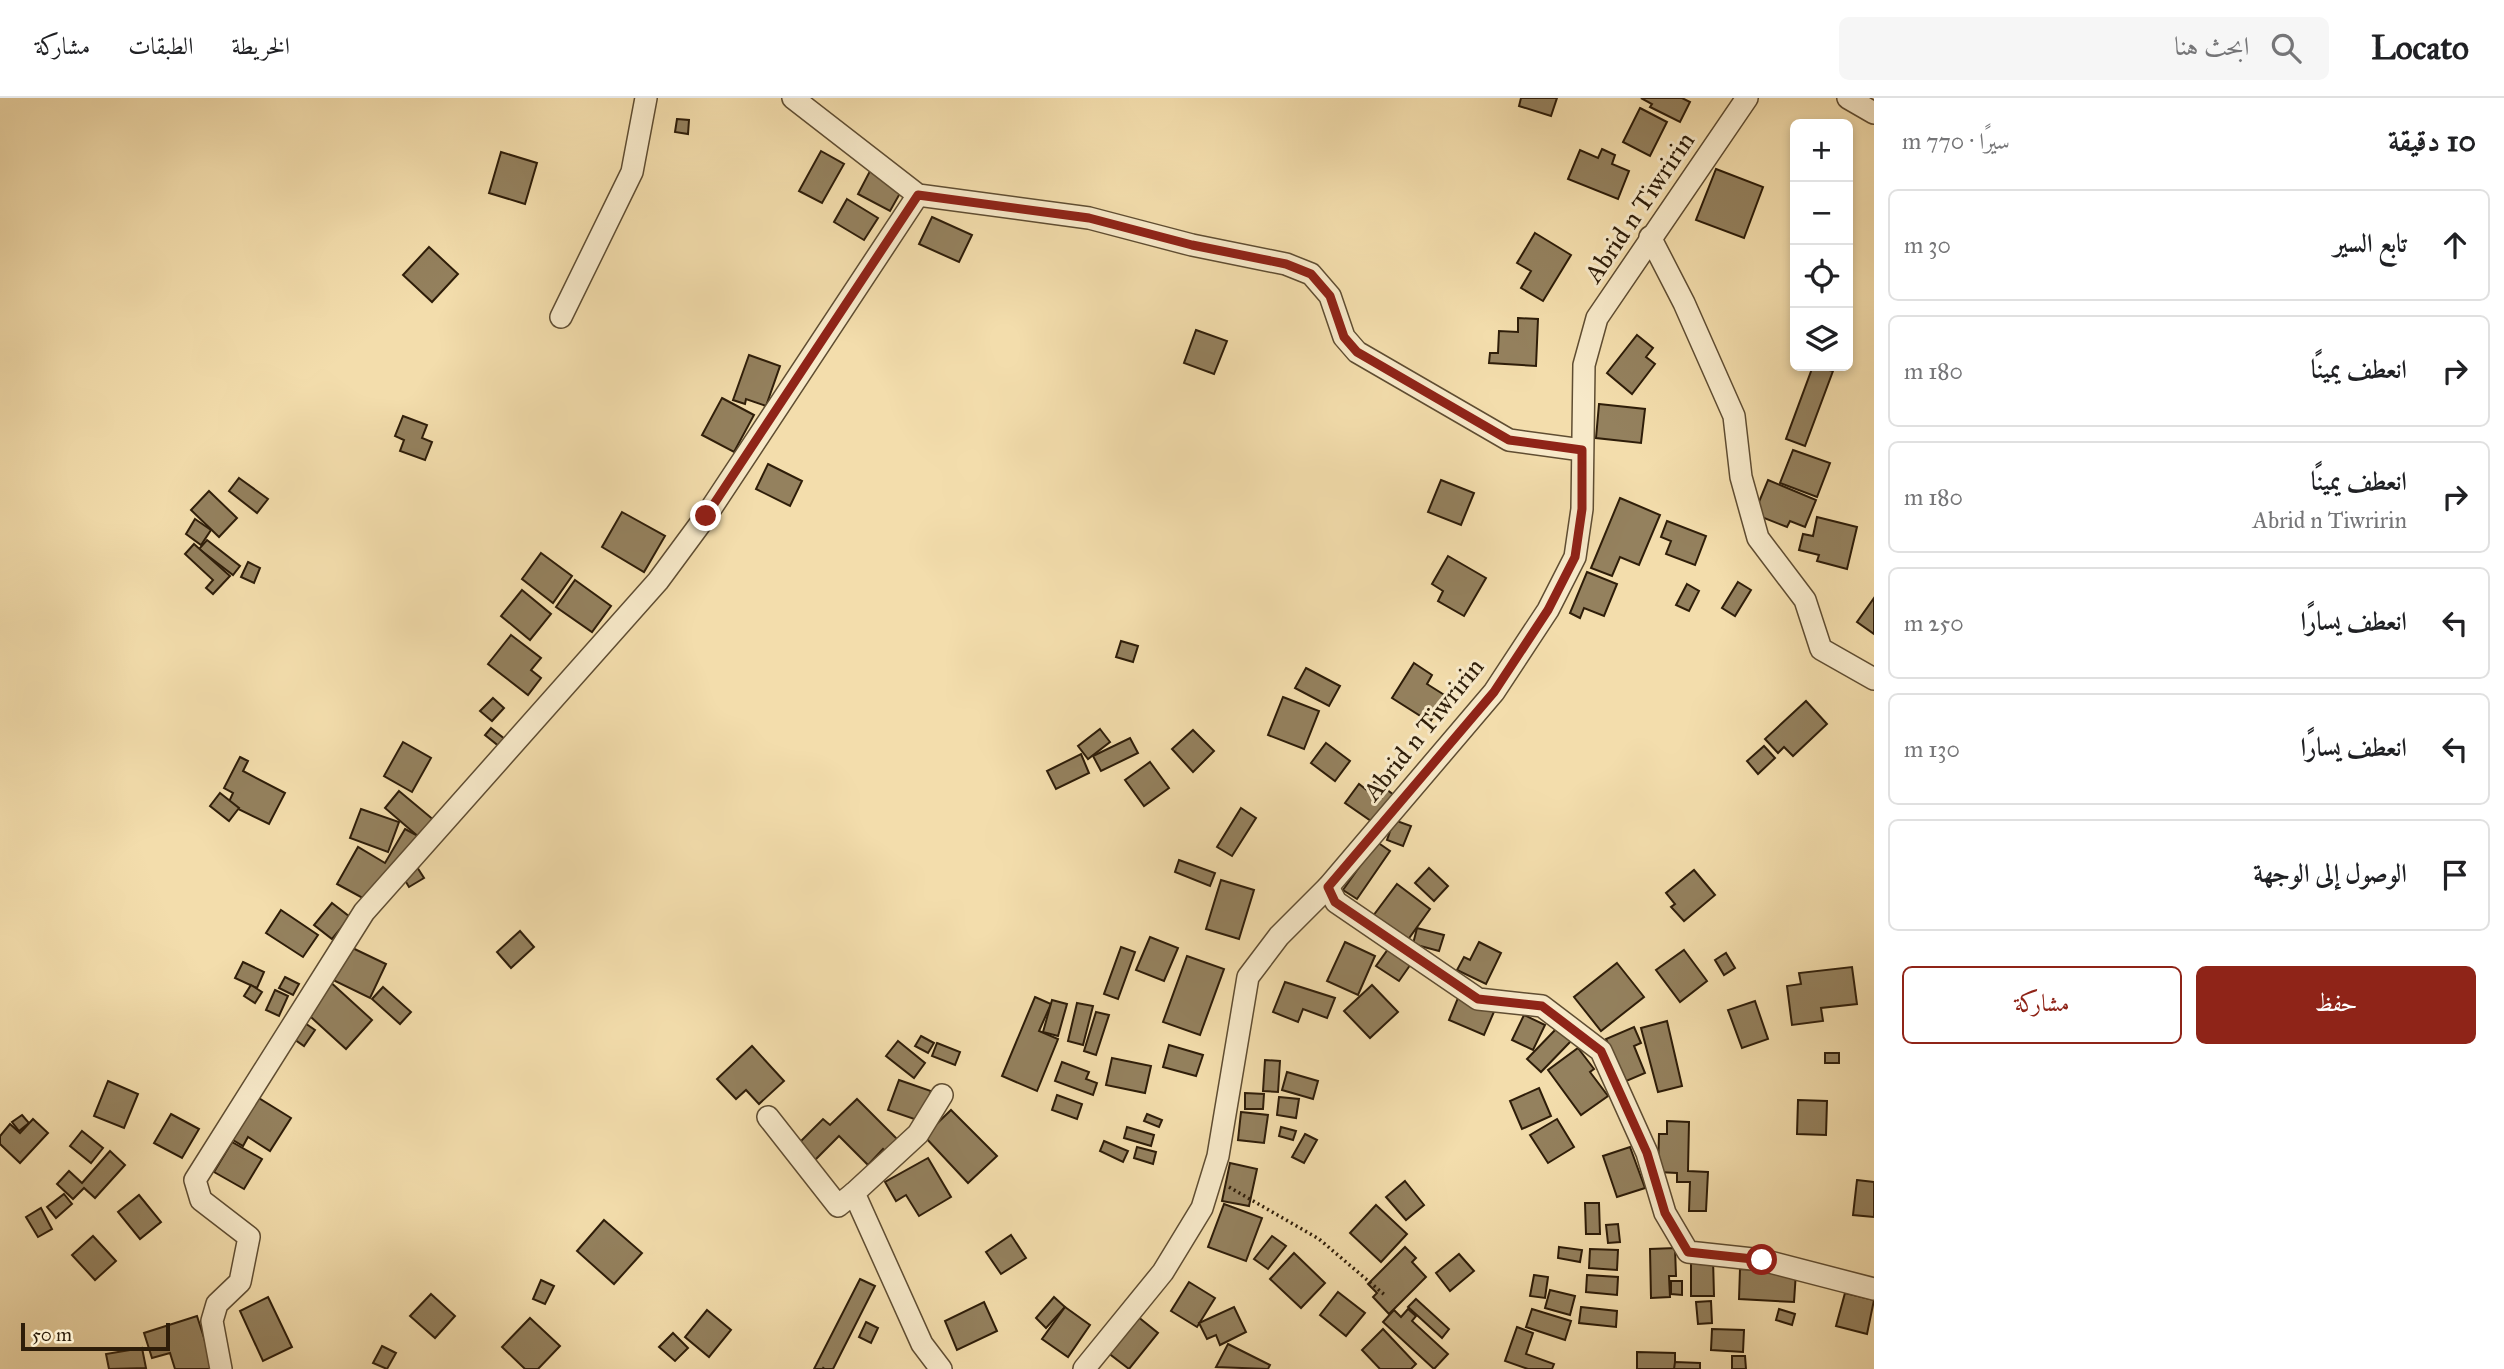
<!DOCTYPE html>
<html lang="ar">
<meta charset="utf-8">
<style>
:root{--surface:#fff;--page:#f6f6f6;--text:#202124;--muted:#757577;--line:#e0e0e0;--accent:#8f2418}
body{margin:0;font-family:"IM FELL Great Primer",Amiri,serif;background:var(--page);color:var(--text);direction:rtl}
.controls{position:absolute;right:21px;top:21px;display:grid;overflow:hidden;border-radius:10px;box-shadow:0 4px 10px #0003}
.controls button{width:63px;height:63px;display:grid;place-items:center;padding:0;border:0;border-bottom:2px solid var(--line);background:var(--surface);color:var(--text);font:35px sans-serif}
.scale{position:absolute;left:21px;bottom:18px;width:149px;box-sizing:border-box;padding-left:7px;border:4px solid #2e1d09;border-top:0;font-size:19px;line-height:24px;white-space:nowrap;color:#2e1d09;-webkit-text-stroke:5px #f7e9c9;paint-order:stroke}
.stop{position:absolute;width:21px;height:21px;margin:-16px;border:5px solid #8f2418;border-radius:50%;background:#fff}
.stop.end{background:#8f2418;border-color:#fff;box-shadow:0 2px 7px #0008}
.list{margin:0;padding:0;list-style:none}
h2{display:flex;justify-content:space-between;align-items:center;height:91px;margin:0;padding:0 28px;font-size:30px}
h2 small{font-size:23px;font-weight:400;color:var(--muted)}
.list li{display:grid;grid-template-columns:46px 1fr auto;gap:21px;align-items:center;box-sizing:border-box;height:112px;margin:0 14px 14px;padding:0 14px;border:2px solid var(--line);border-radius:10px}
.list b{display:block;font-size:26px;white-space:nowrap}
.list p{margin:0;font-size:23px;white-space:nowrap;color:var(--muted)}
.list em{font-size:23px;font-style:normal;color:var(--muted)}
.actions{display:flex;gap:14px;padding:21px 28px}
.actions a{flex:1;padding:16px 0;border:2px solid var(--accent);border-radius:10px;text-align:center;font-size:24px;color:var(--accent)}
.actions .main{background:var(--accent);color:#fff}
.icon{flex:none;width:38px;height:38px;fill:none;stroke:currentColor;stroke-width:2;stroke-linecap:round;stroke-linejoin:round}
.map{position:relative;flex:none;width:1874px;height:1271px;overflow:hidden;direction:ltr}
header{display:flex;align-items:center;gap:42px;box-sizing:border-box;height:98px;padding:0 35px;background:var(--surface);border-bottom:2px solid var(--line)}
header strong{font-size:33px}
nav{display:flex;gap:38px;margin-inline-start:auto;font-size:24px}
.search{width:490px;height:63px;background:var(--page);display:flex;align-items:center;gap:18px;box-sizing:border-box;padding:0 24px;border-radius:10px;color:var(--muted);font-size:26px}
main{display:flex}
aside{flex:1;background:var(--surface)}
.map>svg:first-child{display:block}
</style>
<header>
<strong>Locato</strong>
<div class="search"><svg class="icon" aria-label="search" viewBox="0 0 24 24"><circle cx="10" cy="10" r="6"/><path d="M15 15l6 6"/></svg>ابحث هنا</div>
<nav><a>الخريطة</a><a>الطبقات</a><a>مشاركة</a></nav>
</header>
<main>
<aside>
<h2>10 دقيقة<small>سيرًا · 770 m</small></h2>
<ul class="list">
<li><svg class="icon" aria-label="ahead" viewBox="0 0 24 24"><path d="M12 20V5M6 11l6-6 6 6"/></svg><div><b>تابع السير</b></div><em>30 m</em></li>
<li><svg class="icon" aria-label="right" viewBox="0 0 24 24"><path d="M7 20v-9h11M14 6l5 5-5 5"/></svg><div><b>انعطف يمينًا</b></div><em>180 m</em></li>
<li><svg class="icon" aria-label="right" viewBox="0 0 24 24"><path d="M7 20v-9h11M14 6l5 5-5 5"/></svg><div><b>انعطف يمينًا</b><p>Abrid n Tiwririn</p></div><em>180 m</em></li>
<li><svg class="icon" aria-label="left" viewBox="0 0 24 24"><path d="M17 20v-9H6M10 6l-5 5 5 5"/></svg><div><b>انعطف يسارًا</b></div><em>250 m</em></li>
<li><svg class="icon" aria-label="left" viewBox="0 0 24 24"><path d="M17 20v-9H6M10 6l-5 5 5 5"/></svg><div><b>انعطف يسارًا</b></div><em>130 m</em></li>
<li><svg class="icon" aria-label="arrive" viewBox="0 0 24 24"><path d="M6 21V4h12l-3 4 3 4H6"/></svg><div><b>الوصول إلى الوجهة</b></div></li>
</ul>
<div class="actions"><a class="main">حفظ</a><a>مشاركة</a></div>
</aside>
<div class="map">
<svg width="1874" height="1271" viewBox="0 0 1874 1271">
<rect width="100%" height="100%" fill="#f3ddac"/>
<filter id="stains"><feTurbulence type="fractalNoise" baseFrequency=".00286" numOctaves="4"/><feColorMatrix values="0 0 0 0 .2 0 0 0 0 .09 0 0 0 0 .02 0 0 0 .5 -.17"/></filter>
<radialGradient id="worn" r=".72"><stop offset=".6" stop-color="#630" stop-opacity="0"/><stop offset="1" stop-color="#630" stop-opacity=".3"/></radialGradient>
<g fill="#94815e" stroke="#2e1d09" stroke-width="2">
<path d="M1521 0H1557L1551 18 1519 8Z"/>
<path d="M1641 0H1682L1690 4 1680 24 1650 9 1652 6Z"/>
<path d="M1640 10 1667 24 1650 58 1623 44Z"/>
<path d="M677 21 689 22 688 36 675 34Z"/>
<path d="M1602 51 1615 57 1612 66 1629 73 1618 101 1568 81 1580 52 1598 60Z"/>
<path d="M821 53 844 66 822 105 799 93Z"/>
<path d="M501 54 537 65 525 106 489 95Z"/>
<path d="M1716 71 1763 89 1744 140 1696 122Z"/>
<path d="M870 73 903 90 890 113 858 96Z"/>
<path d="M847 101 878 120 864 142 834 124Z"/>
<path d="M932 119 972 137 959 164 919 146Z"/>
<path d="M1535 135 1571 157 1543 203 1521 190 1531 173 1517 165Z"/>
<path d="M429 149 458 176 432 204 403 177Z"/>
<path d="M1518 220 1538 221 1536 268 1489 265 1490 255H1498L1499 233 1518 234Z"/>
<path d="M1196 232 1227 243 1214 276 1184 265Z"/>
<path d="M1637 237 1653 250 1646 259 1655 266 1632 296 1607 275Z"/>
<path d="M749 257 780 268 766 308 746 301 745 306 733 302Z"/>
<path d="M1813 268 1833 273 1805 348 1786 341Z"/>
<path d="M722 300 754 317 734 354 702 337Z"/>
<path d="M1599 306 1645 311 1641 345 1596 340Z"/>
<path d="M403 318 427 327 422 340 432 344 425 362 400 353 404 342 395 338Z"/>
<path d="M1793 352 1830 365 1817 399 1780 385Z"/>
<path d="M768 366 802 383 790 408 756 391Z"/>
<path d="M239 380 268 401 257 415 229 393Z"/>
<path d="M1441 382 1474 395 1461 427 1428 414Z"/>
<path d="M1768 382 1816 402 1805 429 1790 423 1787 429 1754 416Z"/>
<path d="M209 393 237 420 219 439 191 412Z"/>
<path d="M1620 400 1660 417 1639 467 1620 459 1612 478 1591 470Z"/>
<path d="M622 414 665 438 644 474 602 449Z"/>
<path d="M1817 419 1857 429 1847 471 1817 463 1819 457 1799 452 1803 436 1813 438Z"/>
<path d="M195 421 211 432 201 447 186 436Z"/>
<path d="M1667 423 1706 438 1695 467 1666 456 1671 443 1661 439Z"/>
<path d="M207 442 240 468 233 477 199 451Z"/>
<path d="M194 446 230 478 213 496 206 490 213 482 185 456Z"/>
<path d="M541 455 572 478 553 505 522 481Z"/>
<path d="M1448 458 1486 480 1464 518 1438 503 1443 493 1432 486Z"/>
<path d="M248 464 260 470 254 485 241 479Z"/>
<path d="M1587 474 1617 486 1604 518 1584 510 1580 520 1570 515Z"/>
<path d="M575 482 611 508 592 534 556 509Z"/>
<path d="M1738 484 1751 492 1735 518 1722 510Z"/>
<path d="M1687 486 1699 493 1689 513 1676 507Z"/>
<path d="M522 492 551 516 530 542 501 518Z"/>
<path d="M1874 500V536L1857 524Z"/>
<path d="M511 537 541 560 531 572 541 580 528 597 488 566Z"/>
<path d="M1121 543 1138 548 1133 564 1116 559Z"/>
<path d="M1414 565 1432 577 1427 586 1446 598 1430 624 1392 600Z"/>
<path d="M1306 570 1340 588 1329 608 1295 590Z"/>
<path d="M1283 599 1319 613 1304 651 1268 637Z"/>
<path d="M493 600 504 610 492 623 480 613Z"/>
<path d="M1806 603 1827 626 1793 658 1784 649 1778 655 1765 641Z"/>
<path d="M491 630 506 642 500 649 485 637Z"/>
<path d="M1100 631 1110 644 1088 661 1078 648Z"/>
<path d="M1193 632 1214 653 1193 674 1172 651Z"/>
<path d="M1130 640 1138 655 1101 673 1093 658Z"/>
<path d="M403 644 431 660 412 694 384 678Z"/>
<path d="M1326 645 1350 663 1335 683 1311 665Z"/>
<path d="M1764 648 1775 660 1758 676 1747 663Z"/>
<path d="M1081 656 1089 675 1056 691 1047 673Z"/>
<path d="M240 659 248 663 243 673 285 695 269 726 228 706 233 695 224 690Z"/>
<path d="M1150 664 1169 690 1144 708 1125 682Z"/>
<path d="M1375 683 1394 697 1374 725 1345 705 1359 686 1368 693Z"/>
<path d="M399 693 435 723 420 740 385 710Z"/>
<path d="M220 695 239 710 229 723 210 708Z"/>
<path d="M1241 710 1256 720 1232 758 1217 749Z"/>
<path d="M361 711 399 724 388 754 350 740Z"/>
<path d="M1394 722 1411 728 1403 748 1387 742Z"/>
<path d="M405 731 420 739 370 804 337 786 358 749 385 765Z"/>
<path d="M1377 744 1390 753 1357 801 1343 792Z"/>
<path d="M1179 762 1215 775 1210 788 1175 774Z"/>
<path d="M417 769 424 780 409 789 403 779Z"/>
<path d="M1429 770 1448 788 1434 803 1415 785Z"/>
<path d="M1694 772 1715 797 1684 823 1671 809 1675 806 1666 795Z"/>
<path d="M1221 782 1254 792 1239 841 1206 831Z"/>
<path d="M1397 786 1430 811 1407 843 1373 818Z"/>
<path d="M332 805 350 819 332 841 314 827Z"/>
<path d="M281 812 318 837 303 859 266 835Z"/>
<path d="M1417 830 1444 837 1439 853 1413 846Z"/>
<path d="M520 833 534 849 511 870 497 854Z"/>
<path d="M1150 839 1178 850 1164 883 1136 872Z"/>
<path d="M1345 844 1375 858 1358 897 1327 883Z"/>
<path d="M1479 844 1501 855 1486 886 1457 872 1464 859 1470 862Z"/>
<path d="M342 845 386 866 370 900 333 882Z"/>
<path d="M1391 847 1413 863 1399 883 1376 868Z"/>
<path d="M1121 849 1135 854 1118 901 1104 896Z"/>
<path d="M1684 852 1707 883 1680 904 1656 872Z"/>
<path d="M1726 855 1735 870 1724 877 1715 862Z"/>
<path d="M1187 858 1224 871 1200 937 1163 924Z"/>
<path d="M243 864 264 874 257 890 235 880Z"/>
<path d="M1617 865 1644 899 1601 933 1574 899Z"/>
<path d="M1852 869 1857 906 1821 910 1823 923 1792 927 1787 888 1801 886 1799 875Z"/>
<path d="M285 879 299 886 293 897 279 890Z"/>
<path d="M327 881 372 922 346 951 301 910Z"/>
<path d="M1285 884 1335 900 1327 920 1303 911 1298 924 1273 914Z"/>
<path d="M251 887 262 894 255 905 244 898Z"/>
<path d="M1372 887 1398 914 1370 940 1344 913Z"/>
<path d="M383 889 411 914 400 926 372 901Z"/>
<path d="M275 892 288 898 279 918 266 912Z"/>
<path d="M1460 895 1496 909 1484 937 1449 922Z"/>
<path d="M1035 899 1051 906 1039 933 1058 941 1037 993 1002 978Z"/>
<path d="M1052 902 1067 906 1058 938 1043 934Z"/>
<path d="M1755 903 1768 941 1742 950 1728 912Z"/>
<path d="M1077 905 1093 908 1083 947 1068 943Z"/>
<path d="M1096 914 1109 917 1096 957 1084 953Z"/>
<path d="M1524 917 1545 927 1533 952 1512 942Z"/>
<path d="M299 921 315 932 304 948 288 937Z"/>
<path d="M1667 923 1682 988 1658 994 1641 930Z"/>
<path d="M1558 929 1572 942 1541 974 1527 961Z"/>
<path d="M1634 929 1641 945 1634 948 1645 975 1624 984 1606 941Z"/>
<path d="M921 938 934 945 928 955 915 948Z"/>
<path d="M898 943 925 965 914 980 886 958Z"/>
<path d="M937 945 960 954 955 967 932 958Z"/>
<path d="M1169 947 1203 957 1196 978 1163 969Z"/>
<path d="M752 948 784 983 759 1006 746 992 736 1001 717 981Z"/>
<path d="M1578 950 1594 971 1590 974 1608 998 1581 1017 1548 972Z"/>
<rect x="1825" y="955" width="14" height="10"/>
<path d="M1112 960 1151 968 1145 995 1106 987Z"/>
<path d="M1265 962 1280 963 1278 994 1263 993Z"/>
<path d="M1062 964 1089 974 1086 981 1097 985 1093 997 1055 983Z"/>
<path d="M1287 974 1318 983 1313 1001 1282 992Z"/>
<path d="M899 982 931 993 920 1023 888 1012Z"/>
<path d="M108 983 138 996 124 1030 94 1018Z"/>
<path d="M1539 990 1551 1018 1522 1031 1510 1003Z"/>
<path d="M1245 995 1264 996 1263 1011H1245Z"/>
<path d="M254 997 291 1020 270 1053 248 1039 243 1048 228 1039Z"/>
<path d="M1057 997 1082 1006 1077 1021 1052 1012Z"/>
<path d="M1279 999 1299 1001 1296 1020 1277 1017Z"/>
<path d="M857 1001 904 1048 892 1060 883 1051 868 1067 839 1038 813 1064 796 1048 823 1021 830 1027Z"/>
<path d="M1798 1002 1827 1003 1826 1037 1797 1036Z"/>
<path d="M951 1012 997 1058 968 1085 924 1038Z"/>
<path d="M1241 1014 1268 1017 1264 1045 1238 1042Z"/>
<path d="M171 1016 199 1031 182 1060 154 1045Z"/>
<path d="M1147 1016 1162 1022 1159 1029 1144 1023Z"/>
<path d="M22 1017 29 1025 19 1033 12 1024Z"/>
<path d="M33 1021 48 1035 20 1065 0 1046V1038L10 1026 20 1035Z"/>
<path d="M1557 1021 1574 1049 1548 1065 1530 1037Z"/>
<path d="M1667 1023 1689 1024 1688 1073 1708 1074 1706 1113H1689L1690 1084H1677V1075L1658 1074 1659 1036H1667Z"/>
<path d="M1127 1029 1154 1037 1151 1048 1124 1040Z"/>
<path d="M1281 1029 1296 1033 1293 1042 1279 1038Z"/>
<path d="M82 1033 103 1050 91 1065 70 1048Z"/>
<path d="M1305 1036 1317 1042 1304 1065 1292 1059Z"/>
<path d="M1104 1043 1128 1053 1123 1064 1100 1053Z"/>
<path d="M232 1044 262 1061 244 1091 214 1074Z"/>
<path d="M1137 1049 1156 1054 1153 1066 1134 1060Z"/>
<path d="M1630 1049 1645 1090 1617 1099 1603 1058Z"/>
<path d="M110 1053 125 1067 95 1100 84 1090 73 1101 57 1086 69 1073 82 1085Z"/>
<path d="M928 1060 951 1099 919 1118 906 1097 896 1103 885 1084Z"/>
<path d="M1230 1065 1257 1071 1249 1108 1222 1103Z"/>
<path d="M1857 1082 1874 1084V1119L1853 1117Z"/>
<path d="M1405 1083 1424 1107 1406 1122 1386 1099Z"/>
<path d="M64 1096 72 1106 56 1120 47 1109Z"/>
<path d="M139 1097 161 1124 140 1141 118 1114Z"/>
<path d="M1585 1105H1599L1600 1136H1586Z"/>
<path d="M1224 1106 1262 1120 1246 1163 1208 1149Z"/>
<path d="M1376 1107 1407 1136 1381 1164 1350 1135Z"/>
<path d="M41 1110 52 1131 38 1139 26 1119Z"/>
<path d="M604 1122 642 1155 614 1186 577 1153Z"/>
<path d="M1618 1126 1620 1144 1608 1145 1606 1127Z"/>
<path d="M1011 1137 1026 1160 1001 1176 986 1154Z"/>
<path d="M93 1138 116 1163 95 1182 72 1157Z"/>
<path d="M1272 1138 1286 1148 1268 1171 1254 1161Z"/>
<path d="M1405 1149 1416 1160 1412 1164 1426 1179 1389 1216 1373 1199 1377 1195 1368 1186Z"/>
<path d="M1559 1149 1582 1152 1580 1164 1558 1160Z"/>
<path d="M1675 1150 1676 1178H1669L1670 1199 1651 1200 1650 1151Z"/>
<path d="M1590 1151 1618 1152 1617 1172 1589 1170Z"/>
<path d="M1294 1155 1325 1185 1301 1210 1270 1181Z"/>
<path d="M1459 1156 1474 1173 1450 1193 1436 1175Z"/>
<path d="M1691 1160H1713L1714 1198H1691Z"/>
<path d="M1740 1171 1796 1174 1794 1204 1739 1201Z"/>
<path d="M1534 1177 1548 1179 1545 1200 1530 1198Z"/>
<path d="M1587 1177 1618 1179 1617 1197 1586 1194Z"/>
<path d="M860 1181 875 1188 833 1271H814Z"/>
<path d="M541 1182 554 1188 545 1206 533 1201Z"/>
<path d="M1671 1183H1682V1197L1671 1196Z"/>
<path d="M1189 1184 1215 1200 1197 1229 1171 1213Z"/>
<path d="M1550 1192 1575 1198 1570 1217 1545 1210Z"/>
<path d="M1338 1194 1365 1215 1346 1238 1320 1217Z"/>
<path d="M1845 1195 1874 1202 1867 1236 1836 1228Z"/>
<path d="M431 1196 455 1218 435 1240 410 1218Z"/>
<path d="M268 1199 292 1249 263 1263 240 1213Z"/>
<path d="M1054 1199 1065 1209 1046 1230 1036 1220Z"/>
<path d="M1416 1201 1449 1231 1442 1240 1408 1209Z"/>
<path d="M1711 1203 1712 1225 1698 1226 1696 1204Z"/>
<path d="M984 1204 997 1233 957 1252 945 1223Z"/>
<path d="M1065 1209 1090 1227 1068 1259 1042 1241Z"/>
<path d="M1234 1209 1246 1234 1220 1247 1216 1237 1207 1241 1199 1225Z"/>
<path d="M1581 1209 1617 1213 1616 1229 1579 1225Z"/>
<path d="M1408 1211 1416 1218 1412 1223 1448 1256 1434 1271 1383 1224 1394 1212 1401 1219Z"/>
<path d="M1532 1211 1571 1223 1565 1242 1526 1229Z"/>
<path d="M1779 1211 1795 1216 1792 1227 1776 1222Z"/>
<path d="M707 1212 731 1232 709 1259 685 1239Z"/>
<path d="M197 1218 214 1271H175L170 1255 152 1260 144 1235Z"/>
<path d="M1137 1218 1158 1235 1129 1271 1107 1254Z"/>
<path d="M530 1220 560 1248 538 1271H525L502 1249Z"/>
<path d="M866 1224 878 1230 871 1245 859 1239Z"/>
<path d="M1517 1229 1533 1235 1526 1256 1554 1266 1552 1271H1528L1505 1263Z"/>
<path d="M1383 1231 1416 1266 1411 1271H1380L1362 1252Z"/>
<path d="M1712 1231 1744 1232 1743 1254 1711 1252Z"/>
<path d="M673 1235 688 1250 675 1263 659 1249Z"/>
<path d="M1228 1246 1270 1267 1268 1271 1216 1269Z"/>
<path d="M382 1248 396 1255 387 1271 373 1265Z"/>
<path d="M142 1250 146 1270 109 1271 106 1256Z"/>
<path d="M1637 1254 1675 1255V1271H1637Z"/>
<path d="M1732 1258H1745L1746 1271H1732Z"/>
<path d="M1675 1264 1700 1265V1271H1674Z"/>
</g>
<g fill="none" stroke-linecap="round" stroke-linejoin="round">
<g stroke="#5f4d32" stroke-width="24">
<g id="minor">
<path d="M793 0 918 97 1089 120 1192 147 1286 166 1311 176 1330 198 1344 239 1357 254 1509 342 1582 352"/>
<path d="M1848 0 1874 15"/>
<path d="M1650 139 1684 205 1734 318 1741 379 1758 440 1805 502 1821 551 1874 581"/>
<path d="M561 219 632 74 646 0"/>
<path d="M1328 789 1336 804 1478 901 1542 908 1601 953 1647 1055 1665 1115 1688 1154 1762 1162 1874 1191"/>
<path d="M768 1019 838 1108 854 1095"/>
<path d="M221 1271 212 1223 217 1206 240 1184 249 1139 201 1102 195 1082 364 814 658 483 706 418 918 97"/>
<path d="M941 1271 922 1246 854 1095 918 1036 942 997"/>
<path d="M1084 1271 1163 1174 1202 1110 1218 1058 1248 879 1279 838 1328 789 1494 594 1548 512 1575 459 1582 411 1584 267 1597 220 1747 0"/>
</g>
</g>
<g stroke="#2e1d09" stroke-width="3.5" stroke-dasharray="2 3.5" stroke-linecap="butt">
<path d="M1229 1089 1319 1141 1386 1198"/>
<path d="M822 1270 824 1271"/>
</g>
<use href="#minor" stroke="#f7e9c9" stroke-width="21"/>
</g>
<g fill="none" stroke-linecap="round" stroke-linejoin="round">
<path stroke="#8f2418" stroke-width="9" d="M706 418 918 97 1089 120 1192 147 1286 166 1311 176 1330 198 1344 239 1357 254 1509 342 1582 352V411L1575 459 1548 512 1494 594 1328 789 1335 804 1478 901 1542 908 1601 953 1647 1055 1665 1115 1688 1154 1762 1162"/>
</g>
<g text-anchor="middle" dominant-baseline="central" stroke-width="6" stroke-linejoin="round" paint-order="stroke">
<g font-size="26" fill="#2e1d09" stroke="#f7e9c9">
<text transform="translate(1639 109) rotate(-56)">Abrid n Tiwririn</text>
<text transform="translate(1423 631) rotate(-51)">Abrid n Tiwririn</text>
</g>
</g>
<rect width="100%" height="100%" filter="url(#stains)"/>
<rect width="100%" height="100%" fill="url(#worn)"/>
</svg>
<div class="controls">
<button>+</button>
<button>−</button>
<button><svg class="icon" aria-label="locate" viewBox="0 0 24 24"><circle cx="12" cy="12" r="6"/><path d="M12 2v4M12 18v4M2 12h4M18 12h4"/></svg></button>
<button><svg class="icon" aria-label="layers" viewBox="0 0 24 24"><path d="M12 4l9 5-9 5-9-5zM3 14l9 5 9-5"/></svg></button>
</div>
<div class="scale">50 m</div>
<div class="stop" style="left:1762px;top:1162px"></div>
<div class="stop end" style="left:706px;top:418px"></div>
</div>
</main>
